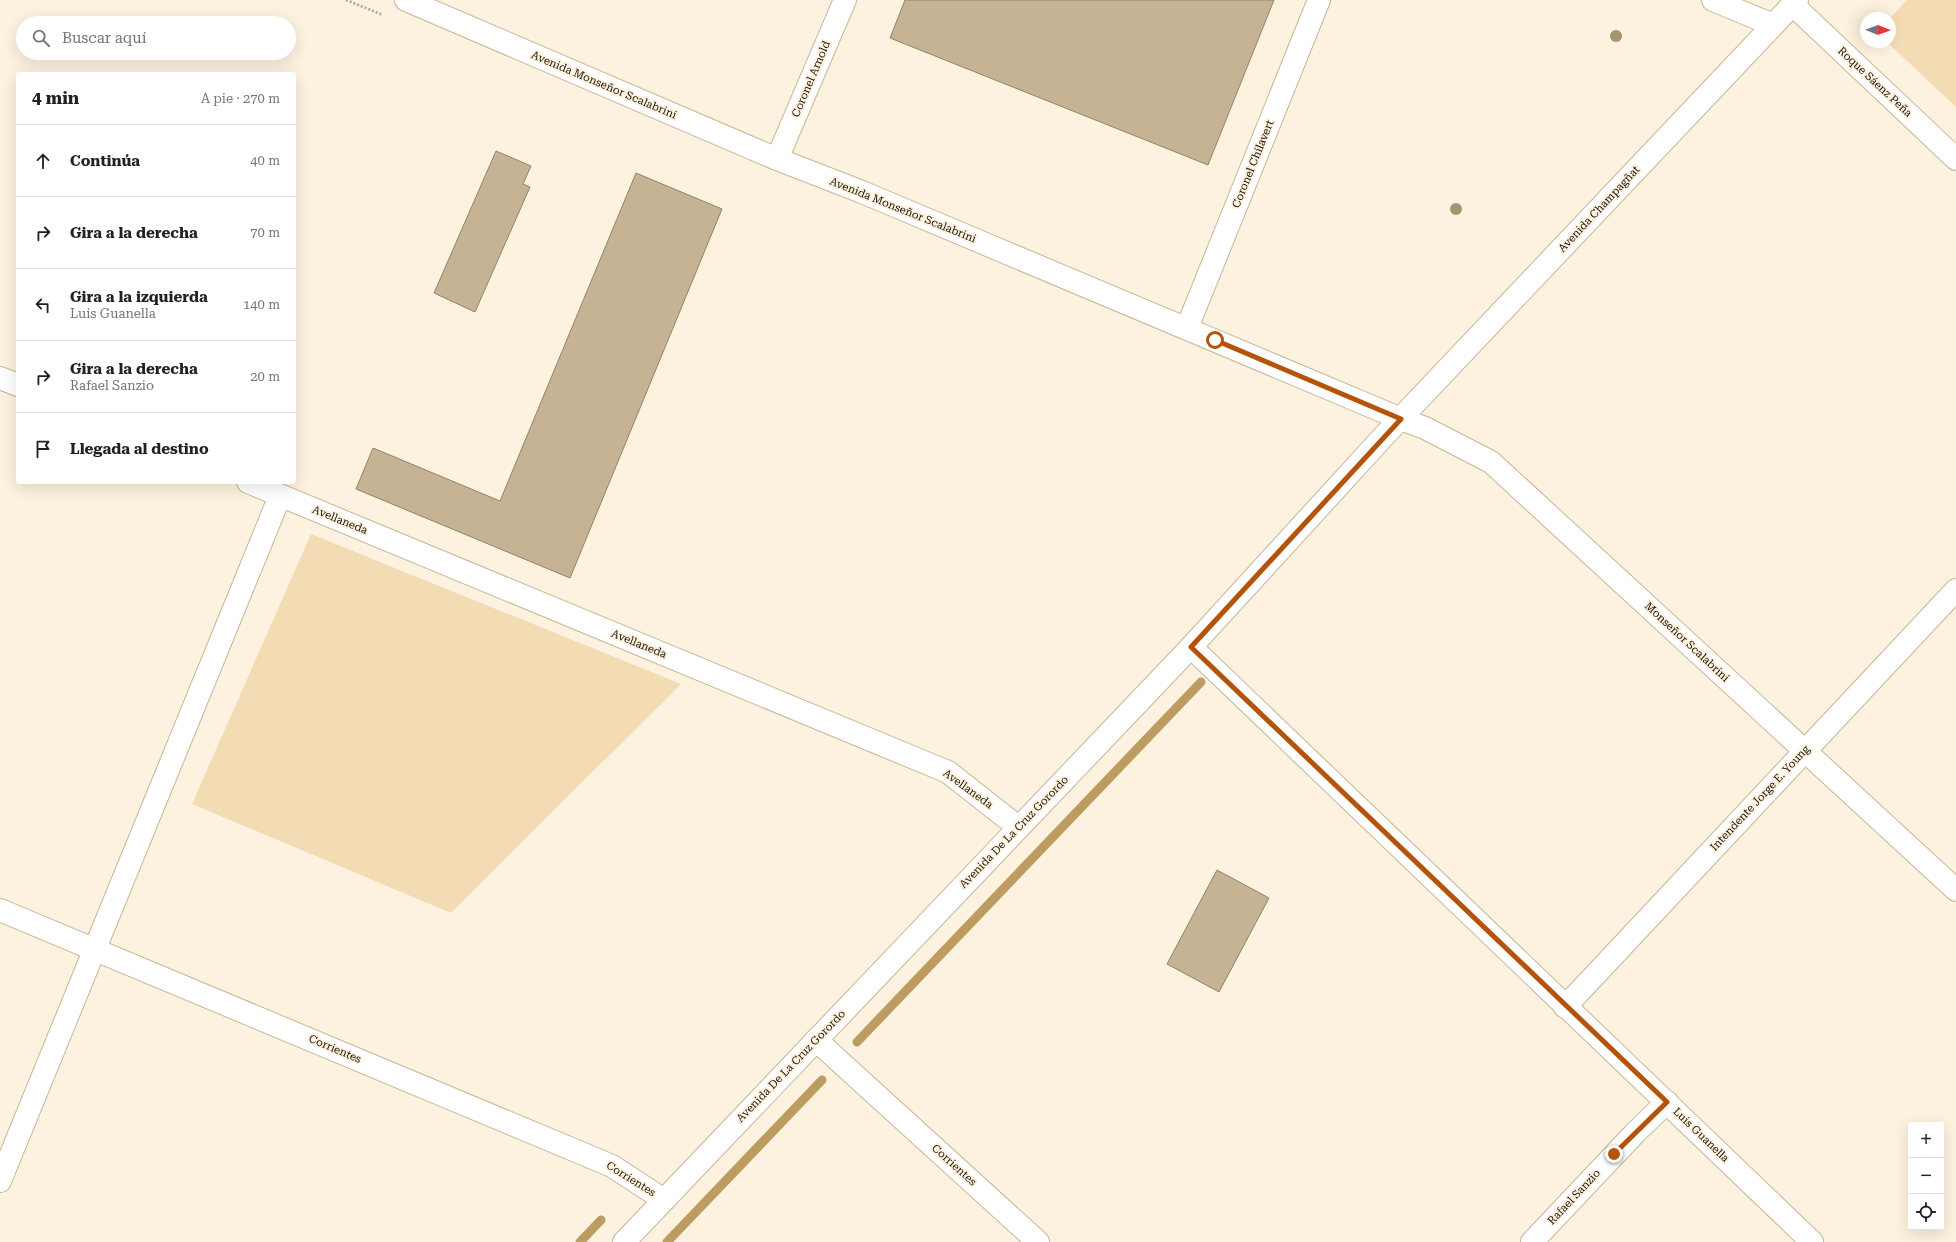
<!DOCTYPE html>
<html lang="es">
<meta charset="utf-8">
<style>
:root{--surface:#fff;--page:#f2f2f2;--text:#202124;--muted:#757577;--line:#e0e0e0}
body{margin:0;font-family:"Roboto Serif",serif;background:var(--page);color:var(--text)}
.controls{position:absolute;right:12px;bottom:12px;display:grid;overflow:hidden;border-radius:4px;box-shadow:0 4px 16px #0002}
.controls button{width:36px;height:36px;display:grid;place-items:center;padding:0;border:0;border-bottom:1px solid var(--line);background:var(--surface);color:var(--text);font:20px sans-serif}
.compass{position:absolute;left:1860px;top:12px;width:36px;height:36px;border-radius:50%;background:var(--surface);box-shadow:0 4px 16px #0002;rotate:91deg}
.stop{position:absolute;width:12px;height:12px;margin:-9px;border:3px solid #b45309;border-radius:50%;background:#fff}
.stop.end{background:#b45309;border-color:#fff;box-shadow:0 1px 4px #0008}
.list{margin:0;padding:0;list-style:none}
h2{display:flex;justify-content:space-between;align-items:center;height:52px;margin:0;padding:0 16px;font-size:17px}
h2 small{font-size:13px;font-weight:400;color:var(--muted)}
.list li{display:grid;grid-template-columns:26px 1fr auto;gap:12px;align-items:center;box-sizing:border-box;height:72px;padding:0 16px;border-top:1px solid var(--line)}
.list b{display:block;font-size:15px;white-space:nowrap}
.list p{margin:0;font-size:13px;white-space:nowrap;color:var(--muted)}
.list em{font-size:13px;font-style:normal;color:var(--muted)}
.icon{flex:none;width:22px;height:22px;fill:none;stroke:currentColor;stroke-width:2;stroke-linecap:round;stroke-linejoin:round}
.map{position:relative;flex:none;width:1956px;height:1242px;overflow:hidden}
.search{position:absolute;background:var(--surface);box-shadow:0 4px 16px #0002;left:16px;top:16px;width:280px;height:44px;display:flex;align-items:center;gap:10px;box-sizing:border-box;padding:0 14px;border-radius:22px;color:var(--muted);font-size:15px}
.panel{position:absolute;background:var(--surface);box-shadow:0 4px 16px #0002;left:16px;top:72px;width:280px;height:412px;border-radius:4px}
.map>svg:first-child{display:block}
</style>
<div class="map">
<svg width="1956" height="1242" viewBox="0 0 1956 1242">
<rect width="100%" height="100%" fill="#fdf2df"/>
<g fill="#f3dcb3">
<path d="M1907 0H1956V107L1887 42H1890V18Z"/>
<path d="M311 534 681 684 451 913 192 804Z"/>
</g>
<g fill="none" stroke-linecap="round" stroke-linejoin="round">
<g stroke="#bd9c61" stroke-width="9">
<path d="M857 1042 1201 682"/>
<path d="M580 1242 601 1220"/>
<path d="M667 1242 822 1080"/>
</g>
</g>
<g fill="#c5b394" stroke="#938265">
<path d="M905 0H1274L1208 165 890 38Z"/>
<path d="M496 151 531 166 523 184 530 187 475 312 434 293Z"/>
<path d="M636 173 722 209 570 578 356 489 373 448 500 501Z"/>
<path d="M1217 870 1269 898 1219 992 1167 964Z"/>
</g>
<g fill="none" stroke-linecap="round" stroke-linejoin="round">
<g stroke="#c7b697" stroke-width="24">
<g id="minor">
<path d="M1713 0 1773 25"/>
<path d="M1793 5 1956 159"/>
<path d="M777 159 845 0"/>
<path d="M1187 328 1319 0"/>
<path d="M0 378 18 385"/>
<path d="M1401 419 1425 428 1491 462 1956 890"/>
<path d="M248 482 948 772 1018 827"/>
<path d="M1191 647 1812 1242"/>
<path d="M0 910 612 1166 664 1200"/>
<path d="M1565 1007 1956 590"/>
<path d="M816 1040 1038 1242"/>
<path d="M0 1181 280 496"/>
<path d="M1532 1242 1635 1133 1667 1102"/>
</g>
</g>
<g stroke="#c7b697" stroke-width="24">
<g id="major">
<path d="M406 0 777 159 862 192 1401 419"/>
<path d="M624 1242 1191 647 1383 437 1797 0"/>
</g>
</g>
<path stroke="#afa595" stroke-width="2.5" stroke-dasharray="2 2" stroke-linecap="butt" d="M346 0 383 15"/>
<use href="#minor" stroke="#fff" stroke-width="22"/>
<use href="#major" stroke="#fff" stroke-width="22"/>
</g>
<g fill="#a59371">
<circle cx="1616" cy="36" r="6"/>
<circle cx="1456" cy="209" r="6"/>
</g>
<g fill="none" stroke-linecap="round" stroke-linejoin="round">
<path stroke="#b45309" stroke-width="5" d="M1215 340 1401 419 1191 647 1667 1102 1614 1154"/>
</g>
<g text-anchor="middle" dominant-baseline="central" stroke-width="4" stroke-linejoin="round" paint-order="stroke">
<g font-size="11" fill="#1a1308" stroke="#fdf2df">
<text transform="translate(811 79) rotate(-67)">Coronel Arnold</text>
<text transform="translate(1875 82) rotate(43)">Roque Sáenz Peña</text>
<text transform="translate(604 85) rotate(23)">Avenida Monseñor Scalabrini</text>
<text transform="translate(1253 164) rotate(-68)">Coronel Chilavert</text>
<text transform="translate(1599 209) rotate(-47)">Avenida Champagñat</text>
<text transform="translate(903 210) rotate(22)">Avenida Monseñor Scalabrini</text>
<text transform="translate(340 520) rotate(22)">Avellaneda</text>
<text transform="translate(1687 642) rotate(43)">Monseñor Scalabrini</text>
<text transform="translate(639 644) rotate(22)">Avellaneda</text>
<text transform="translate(968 789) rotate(36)">Avellaneda</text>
<text transform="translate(1760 798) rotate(-47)">Intendente Jorge E. Young</text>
<text transform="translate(1014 832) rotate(-46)">Avenida De La Cruz Gorordo</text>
<text transform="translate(335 1049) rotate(23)">Corrientes</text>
<text transform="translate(791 1066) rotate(-46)">Avenida De La Cruz Gorordo</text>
<text transform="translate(1701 1135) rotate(44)">Luis Guanella</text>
<text transform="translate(954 1165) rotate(42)">Corrientes</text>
<text transform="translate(631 1179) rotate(32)">Corrientes</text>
<text transform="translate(1574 1197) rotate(-47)">Rafael Sanzio</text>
</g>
</g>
</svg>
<div class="controls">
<button>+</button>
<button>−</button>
<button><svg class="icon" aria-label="locate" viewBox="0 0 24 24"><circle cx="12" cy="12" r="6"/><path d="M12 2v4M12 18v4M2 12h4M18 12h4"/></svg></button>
</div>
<svg class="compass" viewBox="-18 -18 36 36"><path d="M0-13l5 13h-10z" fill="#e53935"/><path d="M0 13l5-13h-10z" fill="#757577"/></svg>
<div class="stop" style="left:1215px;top:340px"></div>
<div class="stop end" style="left:1614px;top:1154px"></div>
<div class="search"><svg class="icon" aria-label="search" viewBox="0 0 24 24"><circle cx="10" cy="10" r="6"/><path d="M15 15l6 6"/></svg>Buscar aquí</div>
<section class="panel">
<h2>4 min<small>A pie · 270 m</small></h2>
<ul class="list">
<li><svg class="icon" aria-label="ahead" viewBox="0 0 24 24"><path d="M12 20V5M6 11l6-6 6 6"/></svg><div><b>Continúa</b></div><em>40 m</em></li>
<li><svg class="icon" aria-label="right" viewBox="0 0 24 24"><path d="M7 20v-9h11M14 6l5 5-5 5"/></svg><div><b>Gira a la derecha</b></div><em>70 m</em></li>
<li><svg class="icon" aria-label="left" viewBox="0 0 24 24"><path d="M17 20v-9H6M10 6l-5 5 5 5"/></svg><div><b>Gira a la izquierda</b><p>Luis Guanella</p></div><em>140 m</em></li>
<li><svg class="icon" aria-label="right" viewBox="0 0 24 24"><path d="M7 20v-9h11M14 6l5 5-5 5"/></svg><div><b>Gira a la derecha</b><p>Rafael Sanzio</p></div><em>20 m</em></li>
<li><svg class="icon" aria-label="arrive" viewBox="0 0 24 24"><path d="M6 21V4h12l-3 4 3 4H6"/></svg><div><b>Llegada al destino</b></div></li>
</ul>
</section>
</div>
